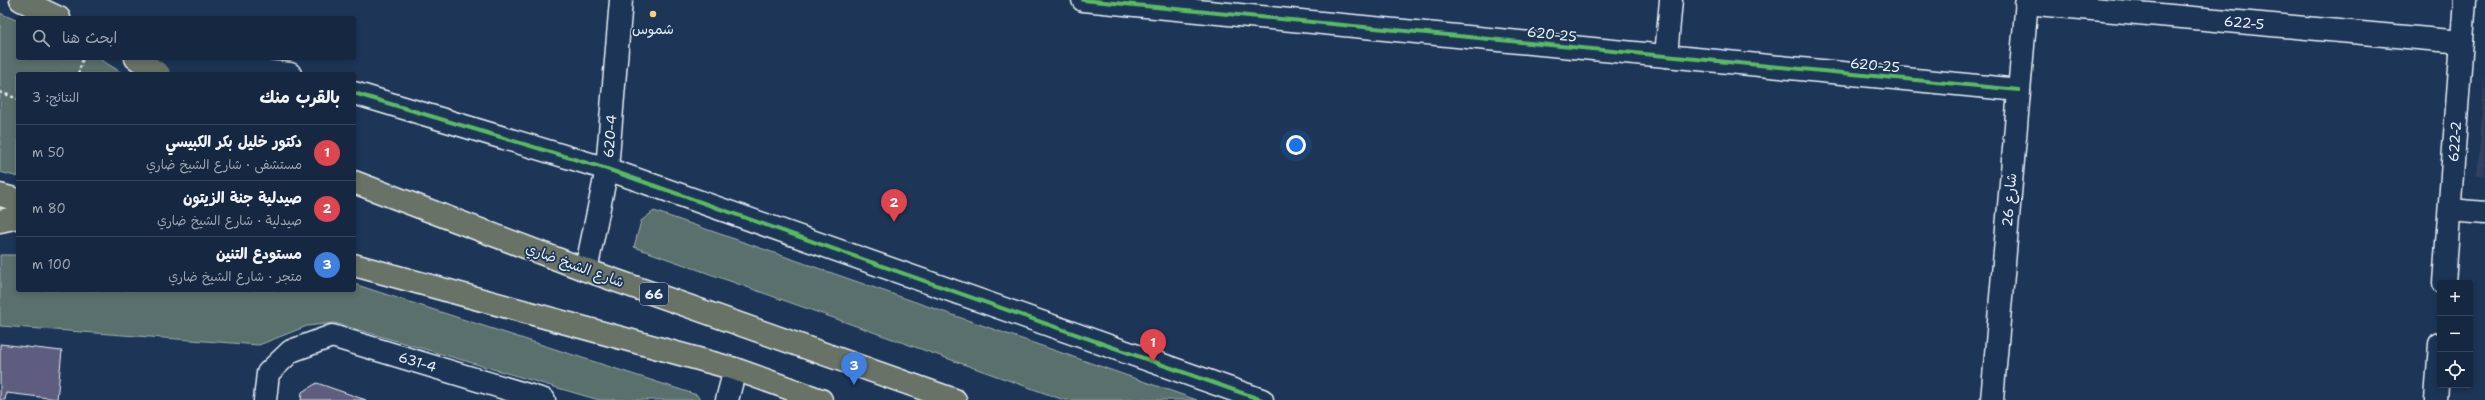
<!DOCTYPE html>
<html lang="ar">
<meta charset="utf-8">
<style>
:root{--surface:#162841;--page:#23344c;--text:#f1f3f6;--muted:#9ea6b1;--line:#35445a;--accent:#ffd166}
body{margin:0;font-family:"Shantell Sans","Playpen Sans Arabic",sans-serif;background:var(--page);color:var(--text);direction:rtl}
.controls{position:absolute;right:12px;bottom:12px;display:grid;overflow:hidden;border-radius:4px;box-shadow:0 2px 6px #0003}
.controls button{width:36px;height:36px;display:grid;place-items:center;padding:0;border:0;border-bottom:1px solid var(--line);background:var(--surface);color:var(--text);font:20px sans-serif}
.you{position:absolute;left:1296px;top:145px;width:14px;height:14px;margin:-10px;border:3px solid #fff;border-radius:50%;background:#1a73e8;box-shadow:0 0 0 6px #1a73e833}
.badge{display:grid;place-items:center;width:26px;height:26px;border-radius:50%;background:var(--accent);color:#fff;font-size:13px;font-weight:700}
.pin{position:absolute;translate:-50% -33px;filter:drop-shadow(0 1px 2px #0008)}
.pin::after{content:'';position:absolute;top:21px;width:14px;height:12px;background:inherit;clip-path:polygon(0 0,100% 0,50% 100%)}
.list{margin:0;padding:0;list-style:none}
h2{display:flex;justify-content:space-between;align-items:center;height:52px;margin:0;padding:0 16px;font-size:17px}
h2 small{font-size:13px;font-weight:400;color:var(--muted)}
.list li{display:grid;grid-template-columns:26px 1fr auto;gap:12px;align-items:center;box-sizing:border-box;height:56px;padding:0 16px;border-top:1px solid var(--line)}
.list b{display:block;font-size:15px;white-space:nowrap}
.list p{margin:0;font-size:13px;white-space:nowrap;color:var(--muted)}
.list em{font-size:13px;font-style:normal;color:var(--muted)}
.icon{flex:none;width:22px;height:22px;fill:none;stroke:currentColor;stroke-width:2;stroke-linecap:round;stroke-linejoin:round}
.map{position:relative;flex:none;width:2485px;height:400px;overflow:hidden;direction:ltr}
.search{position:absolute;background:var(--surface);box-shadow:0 2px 6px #0003;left:16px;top:16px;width:340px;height:44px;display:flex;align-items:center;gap:10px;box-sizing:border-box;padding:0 14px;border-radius:4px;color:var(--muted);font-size:15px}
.panel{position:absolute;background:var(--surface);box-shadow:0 2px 6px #0003;left:16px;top:72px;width:340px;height:220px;border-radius:4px;direction:rtl}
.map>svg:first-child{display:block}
</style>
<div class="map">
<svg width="2485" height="400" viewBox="0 0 2485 400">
<rect width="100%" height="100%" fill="#1d3557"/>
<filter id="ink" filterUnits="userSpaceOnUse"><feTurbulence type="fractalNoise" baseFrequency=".025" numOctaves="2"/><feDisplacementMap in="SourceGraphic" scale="8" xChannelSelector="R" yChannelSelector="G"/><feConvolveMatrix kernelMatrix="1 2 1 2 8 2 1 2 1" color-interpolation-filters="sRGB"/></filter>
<g filter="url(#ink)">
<path fill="#304163" d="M2485 75V177L2477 176Z"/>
<g fill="#5a706c" stroke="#a1b0b2">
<path d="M0 13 18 21V58H98L124 74H18V177L0 172Z"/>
<path d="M654 211 1197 400H1064L634 247 641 221Z"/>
<path d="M0 255H18V290H354V284L697 395 700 400H599L335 323 307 326 259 345 0 326Z"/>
</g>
<g fill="#5e5d7f" stroke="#e8f1f8">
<path d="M0 344 62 351 57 399 6 393 5 400H0Z"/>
<path d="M317 383 366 400H301L302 392Z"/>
</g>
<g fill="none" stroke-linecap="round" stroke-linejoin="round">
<g stroke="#e8f1f8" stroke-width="25">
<g id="minor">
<path d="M1083 0 2019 90"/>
<path id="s1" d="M2026 3 2462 42"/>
<path d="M1666 56 1671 0"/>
<path d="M152 69 190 63 290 74"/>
<path d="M354 93 607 169 1262 400"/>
<path d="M2450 210 2485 213"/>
<path id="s2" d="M586 270 607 169 621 0"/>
<path id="s3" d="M2444 283 2465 0"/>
<path id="s4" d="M265 400 268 373 291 351 332 336 544 400"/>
<path d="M727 400 735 369"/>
<path d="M2436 400 2440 344"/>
</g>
</g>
<g stroke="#e8f1f8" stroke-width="25">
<path id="tertiary" d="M1992 400 2027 0"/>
</g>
<g stroke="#e8f1f8" stroke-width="25">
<g id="primary">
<path d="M21 0 59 18"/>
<path d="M136 58 159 74"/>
<path d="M354 182 586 270 955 400"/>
<path d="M0 195 18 200"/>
<path d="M0 221 18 217"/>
<path d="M354 265 735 369 821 400"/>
</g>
</g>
<g stroke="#e8f1f8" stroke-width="2.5" stroke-dasharray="3 3" stroke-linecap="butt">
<path d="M78 74 83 58"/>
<path d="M0 92 18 99"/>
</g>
<use href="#minor" stroke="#1d3557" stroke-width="22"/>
<use href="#tertiary" stroke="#1d3557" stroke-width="22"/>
<use href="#primary" stroke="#697266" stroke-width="22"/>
<g stroke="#1d3557" stroke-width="6">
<g id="cycleway">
<path d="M1083 0 2019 90"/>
<path d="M354 93 607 169 1262 400"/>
</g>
</g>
<use href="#cycleway" stroke="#5cba63" stroke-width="4"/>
</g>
</g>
<circle fill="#ffd166" stroke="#1d3557" stroke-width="1.5" cx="653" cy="14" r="4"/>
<g text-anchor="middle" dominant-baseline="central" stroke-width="3.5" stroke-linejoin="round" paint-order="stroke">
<rect fill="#1d3557" stroke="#abb9c8" stroke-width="1" x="640" y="283" width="28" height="22" rx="3"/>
<g font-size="13" font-weight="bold" fill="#e8f1f8">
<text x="654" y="294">66</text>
</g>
<g font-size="14" fill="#e8f1f8" stroke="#1d3557">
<text stroke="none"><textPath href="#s1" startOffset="219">622-5</textPath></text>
<text transform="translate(1552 34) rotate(6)">620-25</text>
<text transform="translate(1875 65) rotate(5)">620-25</text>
<text stroke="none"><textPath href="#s2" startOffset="136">620-4</textPath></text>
<text stroke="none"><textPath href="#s3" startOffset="142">622-2</textPath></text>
<text transform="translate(2009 200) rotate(-85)">شارع 26</text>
<text transform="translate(575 265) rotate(20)">شارع الشيخ ضاري</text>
<text stroke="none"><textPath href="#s4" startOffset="192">631-4</textPath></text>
</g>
<g font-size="14" fill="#e8f1f8" stroke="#1d3557">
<text x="653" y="29">شموس</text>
</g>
</g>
</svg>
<div class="controls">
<button>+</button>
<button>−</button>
<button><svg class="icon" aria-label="locate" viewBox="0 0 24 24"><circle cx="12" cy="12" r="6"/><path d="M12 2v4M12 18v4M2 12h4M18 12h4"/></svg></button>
</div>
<div class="you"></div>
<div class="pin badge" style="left:1153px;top:362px;background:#e0444e">1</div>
<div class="pin badge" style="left:894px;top:222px;background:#e0444e">2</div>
<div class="pin badge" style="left:854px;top:385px;background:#3f7fe0">3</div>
<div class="search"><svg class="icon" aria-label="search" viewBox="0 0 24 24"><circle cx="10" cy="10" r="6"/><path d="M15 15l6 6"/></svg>ابحث هنا</div>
<section class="panel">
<h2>بالقرب منك<small>النتائج: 3</small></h2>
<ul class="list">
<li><span class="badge" style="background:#e0444e">1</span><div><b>دكتور خليل بكر الكبيسي</b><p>مستشفى · شارع الشيخ ضاري</p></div><em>50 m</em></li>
<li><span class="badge" style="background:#e0444e">2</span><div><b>صيدلية جنة الزيتون</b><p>صيدلية · شارع الشيخ ضاري</p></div><em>80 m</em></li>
<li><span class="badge" style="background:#3f7fe0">3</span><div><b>مستودع التنين</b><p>متجر · شارع الشيخ ضاري</p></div><em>100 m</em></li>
</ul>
</section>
</div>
